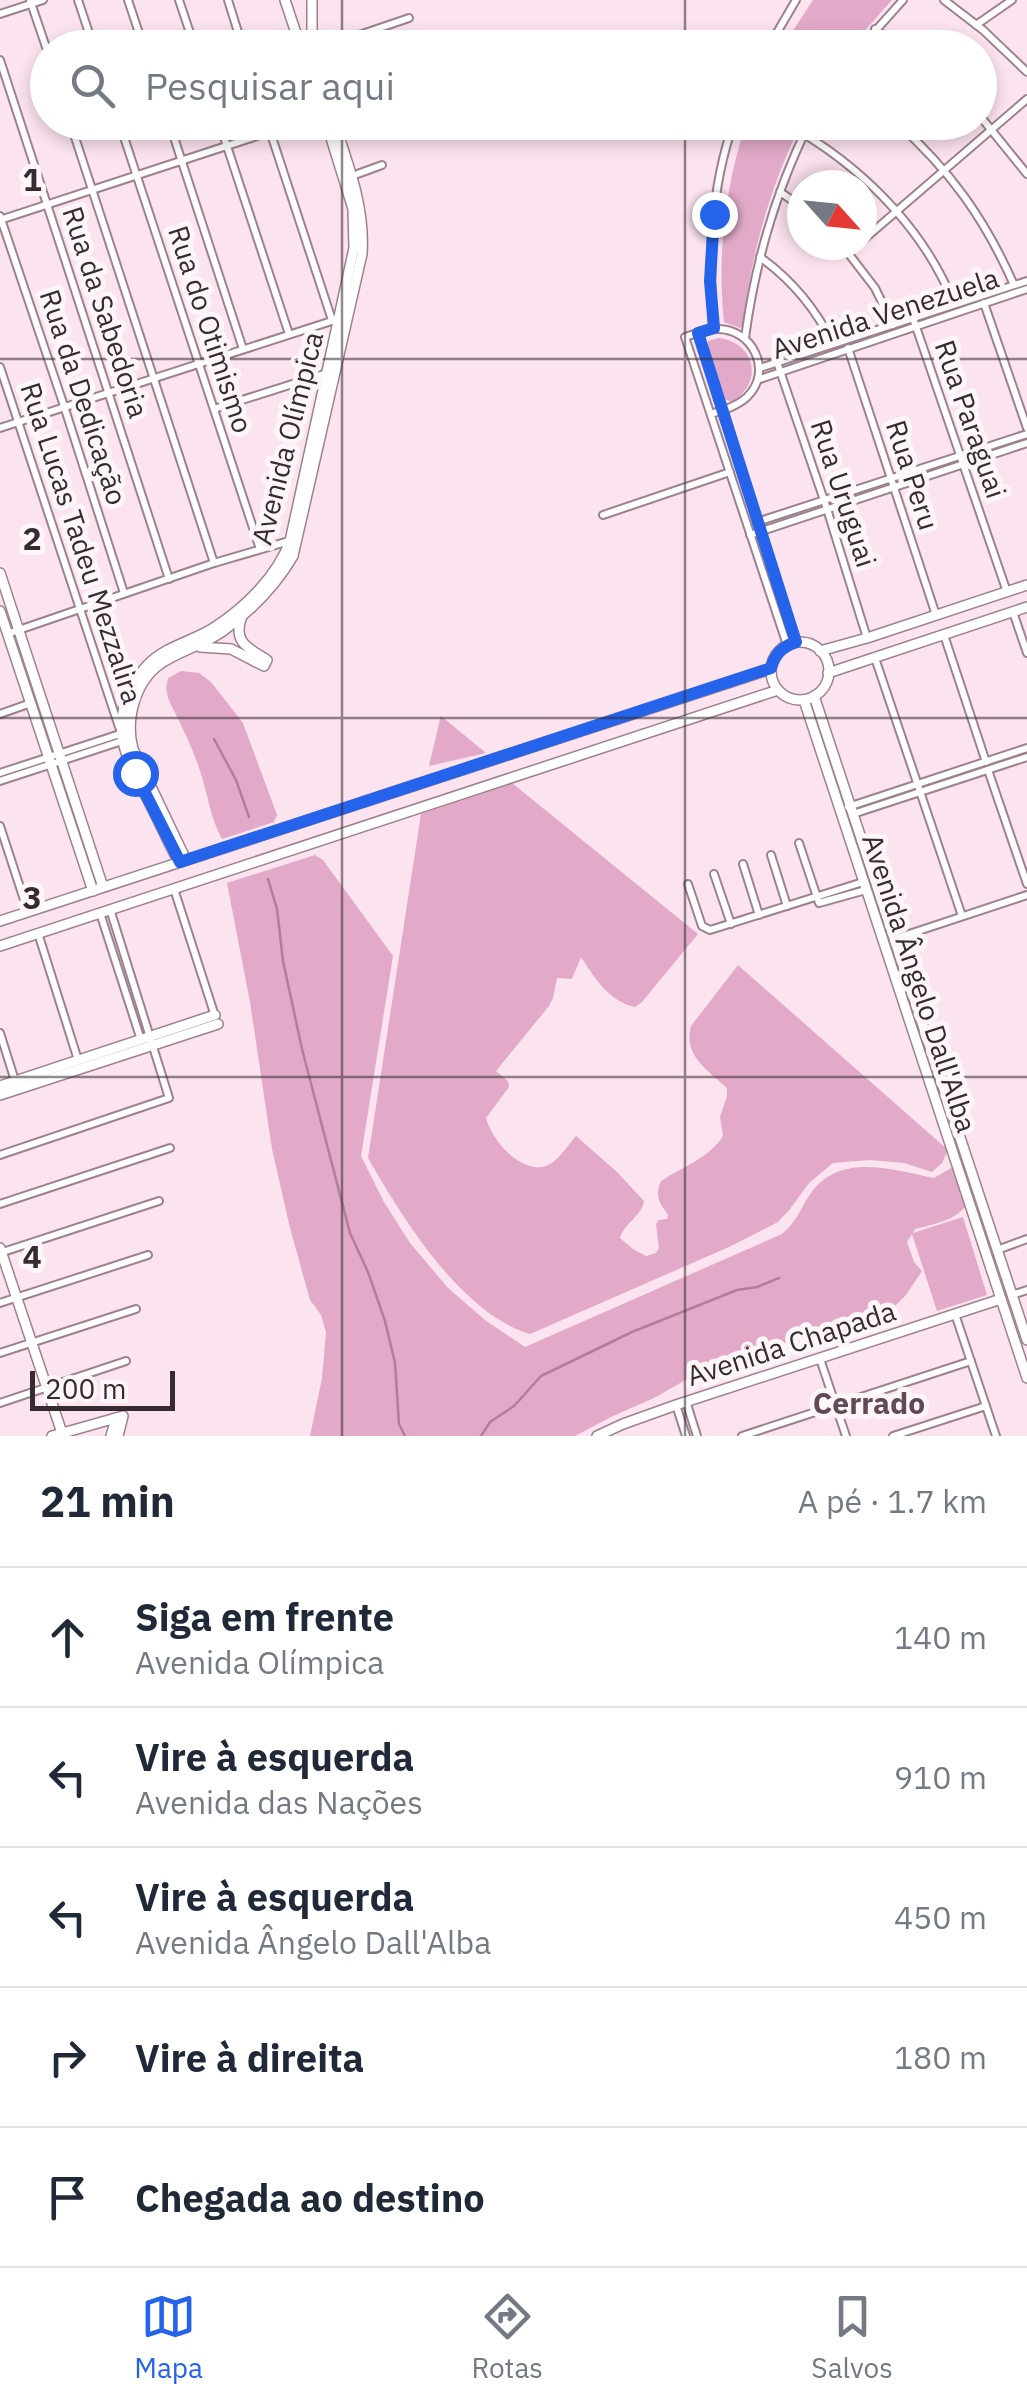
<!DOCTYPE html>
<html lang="pt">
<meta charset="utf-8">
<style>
:root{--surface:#fff;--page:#f2f2f3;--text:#1f2937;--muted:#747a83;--line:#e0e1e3;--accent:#2563eb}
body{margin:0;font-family:"IBM Plex Sans",sans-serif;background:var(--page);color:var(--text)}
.compass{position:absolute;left:787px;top:170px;width:90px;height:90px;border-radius:50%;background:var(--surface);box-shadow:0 5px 15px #0003;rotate:117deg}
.scale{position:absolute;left:30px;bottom:25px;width:145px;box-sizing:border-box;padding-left:10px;border:5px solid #362b31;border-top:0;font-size:28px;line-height:35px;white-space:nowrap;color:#362b31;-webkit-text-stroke:8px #fdf6f9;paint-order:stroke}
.stop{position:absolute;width:30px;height:30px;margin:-22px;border:8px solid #2563eb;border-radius:50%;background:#fff}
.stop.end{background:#2563eb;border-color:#fff;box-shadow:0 2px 10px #0008}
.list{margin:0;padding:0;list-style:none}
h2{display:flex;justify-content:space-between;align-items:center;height:130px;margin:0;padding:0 40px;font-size:42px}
h2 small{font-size:32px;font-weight:400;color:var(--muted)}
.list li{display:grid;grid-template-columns:65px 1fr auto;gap:30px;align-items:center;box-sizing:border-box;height:140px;padding:0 40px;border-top:2px solid var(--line)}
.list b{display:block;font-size:38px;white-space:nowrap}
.list p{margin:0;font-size:32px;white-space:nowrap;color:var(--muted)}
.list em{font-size:32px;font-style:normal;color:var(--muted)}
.icon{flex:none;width:55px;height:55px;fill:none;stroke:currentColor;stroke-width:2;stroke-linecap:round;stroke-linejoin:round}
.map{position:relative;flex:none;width:1027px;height:1436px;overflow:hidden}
.search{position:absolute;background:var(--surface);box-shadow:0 5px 15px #0003;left:30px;right:30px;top:30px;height:110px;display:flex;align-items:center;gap:25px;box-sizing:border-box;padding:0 35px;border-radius:55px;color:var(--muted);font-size:38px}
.sheet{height:830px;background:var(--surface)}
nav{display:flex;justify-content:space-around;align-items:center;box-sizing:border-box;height:140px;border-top:2px solid var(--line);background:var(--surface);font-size:28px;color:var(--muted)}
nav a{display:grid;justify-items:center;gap:5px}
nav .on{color:var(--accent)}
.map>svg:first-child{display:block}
</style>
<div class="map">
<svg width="1027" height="1436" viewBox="0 0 1027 1436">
<rect width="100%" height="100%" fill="#fce3f0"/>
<g fill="#e2aac8">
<path d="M813 0H892L850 47H785L792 32Z"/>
<path d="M746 123H802C770 185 751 255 743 325L740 328 724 322C717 254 725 188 746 123Z"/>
<path d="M719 338C756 343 764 384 731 402L725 399 707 346 708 341Z"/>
<path d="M181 671 199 673 211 682 243 723 277 815 274 822 222 839C210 818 208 794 200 771 192 745 179 722 168 698L166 688 168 678Z"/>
<path d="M441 715V716L486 753 429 766Z"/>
<path d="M512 783 698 934 642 1002 635 1007C608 1001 595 978 581 957L572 979 557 978 553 998 549 1006 496 1071 508 1081 509 1087 486 1118C492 1140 520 1174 546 1166 557 1163 568 1145 576 1136L617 1172 644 1201C642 1216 625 1222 620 1238L633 1249 646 1256 656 1253 659 1248 656 1224 659 1220 667 1219 668 1215C660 1203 654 1197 661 1181 682 1167 708 1159 723 1136L720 1117 727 1096V1088C707 1070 683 1055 691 1026L738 965 948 1150 942 1163 932 1172 904 1163 869 1160 833 1163 809 1183 790 1209 778 1222 729 1247 530 1334C461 1314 402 1217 368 1158L421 814Z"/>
<path d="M315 855 323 860 393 956 361 1156 384 1202 410 1243 448 1288 485 1320 525 1347 782 1234C799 1220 801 1205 814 1189 844 1153 895 1170 934 1178L953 1167 965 1207C952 1222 933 1224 915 1229L913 1233 963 1217 987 1295 937 1311 912 1234 907 1242 914 1262 922 1271 906 1295 885 1316 800 1338 737 1361 710 1366 654 1398 613 1416 575 1436H310L322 1378 326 1332 321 1315 310 1300 290 1228 272 1149 250 1002 227 883Z"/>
</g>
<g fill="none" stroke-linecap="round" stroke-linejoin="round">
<g stroke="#b47d9b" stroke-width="2.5">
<path d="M214 739 236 780 249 817"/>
<path d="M268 879 277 909 283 961 302 1049 350 1233 368 1272 385 1321 395 1363 399 1424 405 1436"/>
<path d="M481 1436 490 1422 514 1406 541 1376 632 1332 737 1290 757 1287 779 1278"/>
</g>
<g stroke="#9d818f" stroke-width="10">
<g id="street">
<path d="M30 0 48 53"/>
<path d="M78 0 94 48"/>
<path d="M128 0 144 48"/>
<path d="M179 0 195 48"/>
<path d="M228 0 243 48"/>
<path d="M944 0 983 30 1027 72"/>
<path d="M0 14 43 0"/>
<path d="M976 25 1012 0"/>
<path d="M875 29 901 48"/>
<path d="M321 48 409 18"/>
<path d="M768 48 796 0"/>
<path d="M860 48 903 0"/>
<path d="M0 60 169 579"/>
<path d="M980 116 1027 174"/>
<path d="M70 122 214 563"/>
<path d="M119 122 260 549"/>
<path d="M169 122 243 349"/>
<path d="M219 122 289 334"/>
<path d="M267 122 332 320"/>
<path d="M896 122C950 170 985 219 1014 285"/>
<path d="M804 134C869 174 926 233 954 304"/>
<path d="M352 176 382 165"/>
<path d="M780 192 802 207"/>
<path d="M0 216 64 406 124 593"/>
<path d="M0 220 300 122"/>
<path d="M862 241 1027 99"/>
<path d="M842 245 875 288 893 325"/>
<path d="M760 257C792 280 816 309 833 344"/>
<path d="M984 303 1027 428"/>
<path d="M913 318 1007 592"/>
<path d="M713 328C709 258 710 189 734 122"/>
<path d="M698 333 796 642"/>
<path d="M745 338C755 263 776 190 810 122"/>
<path d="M848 348 936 615"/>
<path d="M777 362 827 509 867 638"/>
<path d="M0 367 119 727"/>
<path d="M760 368 1027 281"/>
<path d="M760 379 1027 289"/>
<path d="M214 409 327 373"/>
<path d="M711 414C724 410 737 406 747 397 774 371 752 328 717 329 706 329 695 334 685 337L787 645"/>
<path d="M0 428 338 319"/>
<path d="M603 515 730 472"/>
<path d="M757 522 1027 434"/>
<path d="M750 535 1027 443"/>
<path d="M1013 612 1027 653"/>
<path d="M7 634 214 563 289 541"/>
<path d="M944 635 986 762"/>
<path d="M875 658 962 916"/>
<path d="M0 714 31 703"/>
<path d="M988 770 1027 884"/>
<path d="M0 773 123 733"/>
<path d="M0 781 122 741"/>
<path d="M848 807 1027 748"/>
<path d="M853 814 1027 757"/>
<path d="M0 826 28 912"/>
<path d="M799 843 819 903 866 890"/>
<path d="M771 855 787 906"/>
<path d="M743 864 759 915"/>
<path d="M714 874 731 924"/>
<path d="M688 884 702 926 710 930 863 882"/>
<path d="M174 889 215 1016"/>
<path d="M100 913 141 1040"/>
<path d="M38 933 78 1060"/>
<path d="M894 939 1027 895"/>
<path d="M0 1033 16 1084"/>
<path d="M0 1155 169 1098 110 909"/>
<path d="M0 1204 170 1148"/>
<path d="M997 1250 1027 1239"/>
<path d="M0 1253 159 1201"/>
<path d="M1012 1295 1027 1290"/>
<path d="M0 1303 148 1255"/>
<path d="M955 1314 996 1436"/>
<path d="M0 1353 136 1309"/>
<path d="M820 1359 846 1436"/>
<path d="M686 1401 697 1436"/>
<path d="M0 1403 126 1361"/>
<path d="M676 1405 686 1436"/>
<path d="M742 1436 971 1361"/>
<path d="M893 1436 986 1406"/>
</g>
</g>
<g stroke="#9d818f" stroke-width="12">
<g id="secondary">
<path d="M285 0 301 48"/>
<path d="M312 48V0"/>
<path d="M0 573 103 887"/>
<path d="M0 611 93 891"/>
<circle cx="800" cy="671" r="29"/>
<path d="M200 647 231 649 264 666 267 660C248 648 232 642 242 616"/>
<path d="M820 651 867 638 1027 585"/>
<path d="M828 673 1027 607"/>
<path d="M814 696 1027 1340"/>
<path d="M804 700 1027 1378"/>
<path d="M186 860 133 749C125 720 135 682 160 664 179 651 203 645 223 631 252 610 275 587 293 556L362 254C365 207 349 167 334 122"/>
<path d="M179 862C168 842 159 821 148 800 138 780 125 758 122 736 118 703 138 666 166 651 182 642 200 637 215 627 246 607 277 576 290 541L354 248 353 209 326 122"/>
<path d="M0 921 771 669"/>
<path d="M0 946 778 690"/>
<path d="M0 1086 215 1015"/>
<path d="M0 1095 218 1024"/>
<path d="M0 1248 63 1436"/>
<path d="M52 1436 123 1416 118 1436"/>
<path d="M111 1436 116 1418"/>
<path d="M597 1436 623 1424 676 1405 1001 1299"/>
</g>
</g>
<use href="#street" stroke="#fff" stroke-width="6"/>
<use href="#secondary" stroke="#fff" stroke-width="9"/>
</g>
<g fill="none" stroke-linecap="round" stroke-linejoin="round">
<path stroke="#2563eb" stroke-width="12" d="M135 773 180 862 771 668C775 654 782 647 796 642L698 333 714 328 710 281 714 214"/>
</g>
<path fill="none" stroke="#362b31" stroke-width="2.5" stroke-opacity="0.55" d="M342 0V48M685 0V48M342 122V1436M685 122V1436M0 359H1027M0 718H1027M0 1077H1027"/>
<g text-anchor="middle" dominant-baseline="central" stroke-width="10" stroke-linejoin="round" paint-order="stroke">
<g font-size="28" fill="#362b31" stroke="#fdf6f9">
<text transform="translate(106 312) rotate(72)">Rua da Sabedoria</text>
<text transform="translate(885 313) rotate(-18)">Avenida Venezuela</text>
<text transform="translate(211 329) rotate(72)">Rua do Otimismo</text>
<text transform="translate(84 397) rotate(72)">Rua da Dedicação</text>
<text transform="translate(971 419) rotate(71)">Rua Paraguai</text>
<text transform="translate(287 438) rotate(-76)">Avenida Olímpica</text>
<text transform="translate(913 475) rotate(72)">Rua Peru</text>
<text transform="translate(844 493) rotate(72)">Rua Uruguai</text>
<text transform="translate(82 543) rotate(72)">Rua Lucas Tadeu Mezzalira</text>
<text transform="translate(920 983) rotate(72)">Avenida Ângelo Dall'Alba</text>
<text transform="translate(791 1343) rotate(-18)">Avenida Chapada</text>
</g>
<g font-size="30" font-weight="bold" fill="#624956" stroke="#fdf6f9">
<text x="869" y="1402">Cerrado</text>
</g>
</g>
<g font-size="32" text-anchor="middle" font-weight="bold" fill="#362b31" stroke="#fdf6f9" stroke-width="10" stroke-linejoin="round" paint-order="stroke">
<text x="32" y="191">1</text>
<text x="32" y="550">2</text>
<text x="32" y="909">3</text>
<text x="32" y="1268">4</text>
</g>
</svg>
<svg class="compass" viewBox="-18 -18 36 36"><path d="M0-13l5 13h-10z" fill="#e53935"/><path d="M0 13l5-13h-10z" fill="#747a83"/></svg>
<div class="scale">200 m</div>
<div class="stop" style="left:135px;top:773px"></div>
<div class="stop end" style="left:714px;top:214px"></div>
<div class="search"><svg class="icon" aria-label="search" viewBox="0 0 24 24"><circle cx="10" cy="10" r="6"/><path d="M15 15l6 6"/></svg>Pesquisar aqui</div>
</div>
<section class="sheet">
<h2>21 min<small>A pé · 1.7 km</small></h2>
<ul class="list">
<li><svg class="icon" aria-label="ahead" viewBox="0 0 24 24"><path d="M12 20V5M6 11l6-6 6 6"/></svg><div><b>Siga em frente</b><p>Avenida Olímpica</p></div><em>140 m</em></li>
<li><svg class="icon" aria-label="left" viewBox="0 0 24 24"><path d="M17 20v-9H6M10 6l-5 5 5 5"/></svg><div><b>Vire à esquerda</b><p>Avenida das Nações</p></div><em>910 m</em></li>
<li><svg class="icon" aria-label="left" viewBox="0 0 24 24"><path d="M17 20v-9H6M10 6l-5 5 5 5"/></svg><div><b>Vire à esquerda</b><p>Avenida Ângelo Dall'Alba</p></div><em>450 m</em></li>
<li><svg class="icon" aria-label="right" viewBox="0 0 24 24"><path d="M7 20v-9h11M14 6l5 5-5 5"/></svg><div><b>Vire à direita</b></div><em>180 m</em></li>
<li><svg class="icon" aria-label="arrive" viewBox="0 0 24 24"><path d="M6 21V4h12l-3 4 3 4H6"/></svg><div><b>Chegada ao destino</b></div></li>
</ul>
</section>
<nav>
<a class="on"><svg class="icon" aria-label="map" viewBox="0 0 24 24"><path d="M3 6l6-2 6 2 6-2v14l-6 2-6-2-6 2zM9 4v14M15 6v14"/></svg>Mapa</a>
<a><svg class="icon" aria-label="directions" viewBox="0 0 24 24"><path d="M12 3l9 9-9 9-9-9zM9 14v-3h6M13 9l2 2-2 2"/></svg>Rotas</a>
<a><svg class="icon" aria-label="saved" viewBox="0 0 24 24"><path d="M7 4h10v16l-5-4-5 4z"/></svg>Salvos</a>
</nav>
